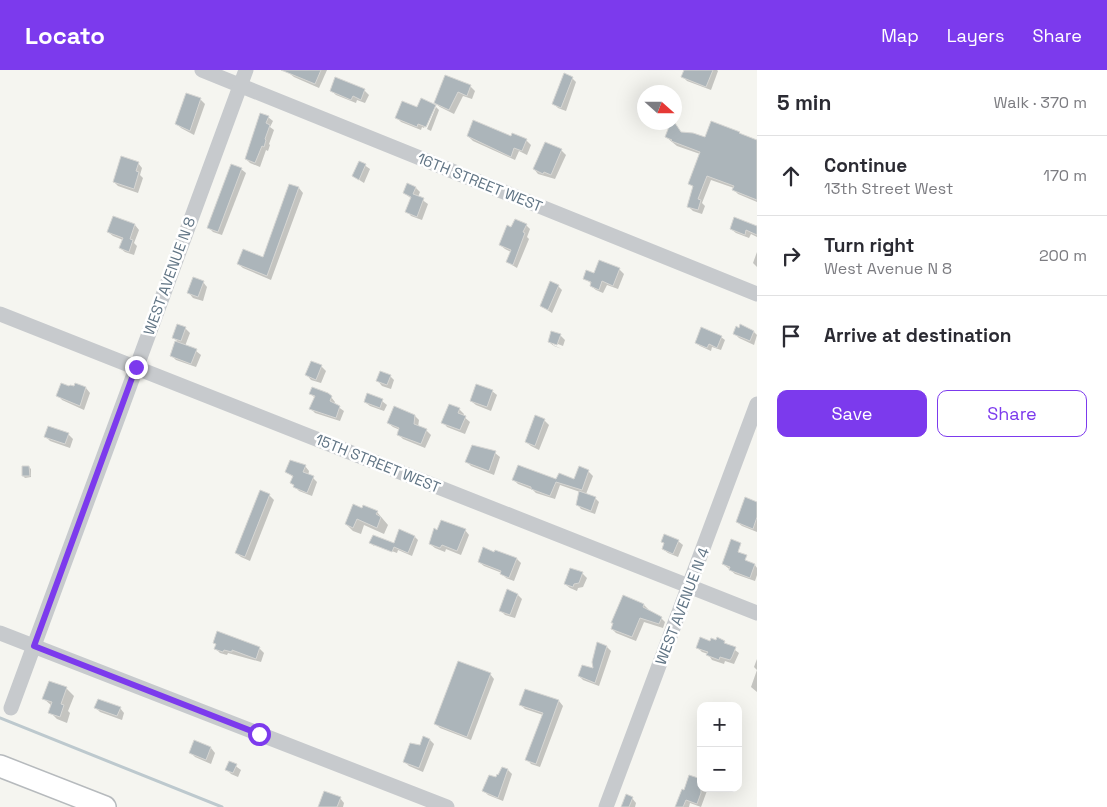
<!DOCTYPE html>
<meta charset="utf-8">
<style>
:root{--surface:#fff;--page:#f7f7f7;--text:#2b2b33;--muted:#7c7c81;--line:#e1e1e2;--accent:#7c3aed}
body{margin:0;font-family:"Space Grotesk",sans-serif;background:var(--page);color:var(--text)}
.controls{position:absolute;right:15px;bottom:15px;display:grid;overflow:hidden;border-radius:10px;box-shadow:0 5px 20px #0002}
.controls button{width:45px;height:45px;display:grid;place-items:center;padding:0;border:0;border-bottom:1px solid var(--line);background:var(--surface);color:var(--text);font:25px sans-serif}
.compass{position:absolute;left:637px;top:15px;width:45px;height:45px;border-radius:50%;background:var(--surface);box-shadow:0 5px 20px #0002;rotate:111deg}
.stop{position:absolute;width:15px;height:15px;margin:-11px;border:4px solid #7c3aed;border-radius:50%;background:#fff}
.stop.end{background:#7c3aed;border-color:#fff;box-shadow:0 1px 5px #0008}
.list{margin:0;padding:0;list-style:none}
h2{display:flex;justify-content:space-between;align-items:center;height:65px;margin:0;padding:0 20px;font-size:21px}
h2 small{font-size:16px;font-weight:400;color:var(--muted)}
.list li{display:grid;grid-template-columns:32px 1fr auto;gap:15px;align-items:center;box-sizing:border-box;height:80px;padding:0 20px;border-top:1px solid var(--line)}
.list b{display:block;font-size:19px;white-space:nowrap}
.list p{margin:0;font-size:16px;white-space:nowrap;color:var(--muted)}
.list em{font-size:16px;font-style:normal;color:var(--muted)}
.actions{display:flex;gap:10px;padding:15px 20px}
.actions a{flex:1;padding:11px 0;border:1px solid var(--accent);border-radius:10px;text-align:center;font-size:18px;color:var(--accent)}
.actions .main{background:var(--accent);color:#fff}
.icon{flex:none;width:28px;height:28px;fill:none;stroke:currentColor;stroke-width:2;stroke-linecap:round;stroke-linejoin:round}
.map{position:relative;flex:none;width:757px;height:737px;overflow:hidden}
header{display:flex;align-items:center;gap:30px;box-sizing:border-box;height:70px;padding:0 25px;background:var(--accent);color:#fff}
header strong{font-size:24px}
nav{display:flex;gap:28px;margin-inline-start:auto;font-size:18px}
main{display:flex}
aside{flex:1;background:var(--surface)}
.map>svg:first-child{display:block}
</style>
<header>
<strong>Locato</strong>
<nav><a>Map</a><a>Layers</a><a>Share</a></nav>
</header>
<main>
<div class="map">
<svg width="757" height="737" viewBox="0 0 757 737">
<rect width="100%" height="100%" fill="#f5f5f0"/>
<g fill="#0003">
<path d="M290 0H327L319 18 294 7 289 3Z"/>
<path d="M685 0H717L718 1 711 20 687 11 683 7Z"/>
<path d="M446 7 470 16 475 21 472 29 463 26 454 44 440 37 435 33Z"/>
<path d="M572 8 576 12 566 41 558 38 554 34Z"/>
<path d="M331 20H364L369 25 365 33 357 30 356 33 336 25Z"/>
<path d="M200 29 205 34 194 65 181 58 177 54Z"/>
<path d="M434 36 424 58 422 57 421 60 401 52 397 48 418 39Z"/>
<path d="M436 37 439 40 431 61 427 59Z"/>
<path d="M268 47 273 51 270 57 274 60 269 74 270 75 268 81 266 80 260 97 250 93 246 89Z"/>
<path d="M674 54 681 63 706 69 757 72V132L738 124 734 120V118L711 110 702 133 705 136 702 144 693 141 688 136 694 118 690 114 700 84 677 76 666 67Z"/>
<path d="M468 66 512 67 526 70 531 75 527 85 519 81 515 90 473 71Z"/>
<path d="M561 80 566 85 555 109 538 104 534 99Z"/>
<path d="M360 92 370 99 364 113 353 106Z"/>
<path d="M138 93 142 98 140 105 143 108 138 123 118 116 114 112Z"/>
<path d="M241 99 246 103 222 165 213 162 209 158Z"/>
<path d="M290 115 299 118 303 123 271 210 243 198 238 194 263 189Z"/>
<path d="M408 115 416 118 420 122 418 127 428 134 422 150 411 146 407 141 412 129 404 123Z"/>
<path d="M113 148 135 155 139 160 134 173 137 176 134 185 125 182 120 178 123 170 113 166 108 162Z"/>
<path d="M526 155 530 159 527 167 529 169 517 198 507 192 511 182 505 179 500 175 512 158Z"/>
<path d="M757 157V167L751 164 749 168 736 163 731 159Z"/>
<path d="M757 182V197L753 193Z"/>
<path d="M619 199 624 204 618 219 607 215 603 223 596 220 591 216 592 214 584 208Z"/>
<path d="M203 212 207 217 203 231 193 228 189 223Z"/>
<path d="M558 216 562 220 552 243 541 236Z"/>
<path d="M185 258 190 263 185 276 196 281 201 285 196 297 176 290 171 285 177 271 173 267Z"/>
<path d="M754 262 757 265 754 275 739 268 734 263Z"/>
<path d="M560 265 565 270 563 276 553 272V275L562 279 554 276 549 272Z"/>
<path d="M721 267 725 270 721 280 712 277 711 281 700 276 696 273Z"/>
<path d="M321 296 326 301 321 313 311 310 307 305Z"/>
<path d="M390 306 394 310 391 319 382 316 378 311Z"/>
<path d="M76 315 86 318 90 323 84 340 62 330 58 325 75 318Z"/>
<path d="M492 321 497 325 491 341 476 335 471 331Z"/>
<path d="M311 324 331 327 335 332 334 334 344 341 340 351 315 343 311 339 315 328Z"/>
<path d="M382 331 387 335 384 341 370 336 365 332Z"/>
<path d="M459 339 464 344 463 346 470 352 465 364 447 357 443 352Z"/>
<path d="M415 346 419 350 418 357 426 360 431 365 425 378 403 369 398 364 400 360 393 357 388 353Z"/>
<path d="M544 350 549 355 539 380 531 376 526 372Z"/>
<path d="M49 358 69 365 73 369 70 378 50 371 46 367Z"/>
<path d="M495 383 500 387 494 405 471 396 467 392Z"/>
<path d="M305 396 309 401 308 406 313 408 317 412 312 426 299 421 292 413 294 408 287 402Z"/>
<path d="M29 397 31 399V407L25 408 23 406Z"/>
<path d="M588 401 593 406 586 424 595 428 599 432 595 444 581 439 577 434 580 422 560 415 555 429 536 423 533 420 518 414 513 409 575 411Z"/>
<path d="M269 425 274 430 250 491 241 487 236 483Z"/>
<path d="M757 433V462L742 456 737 452Z"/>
<path d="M354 436 377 442 388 455 384 464 364 455 361 464 353 461 346 454Z"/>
<path d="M465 460 469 465 461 485 446 479 445 482 435 478 430 474Z"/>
<path d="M415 467 418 470 412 486 398 480 397 483 374 474V476L371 473 395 474Z"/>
<path d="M678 471 683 475 678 487 668 483 663 479Z"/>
<path d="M727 485 755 495 757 498V505L755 511 735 504 728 498 723 494Z"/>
<path d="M517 489 521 493 514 511 506 508 502 503 484 496 479 492Z"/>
<path d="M582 503 587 508 583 517 578 518 577 521 570 518 565 514Z"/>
<path d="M518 525 522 529 515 548 505 545 501 541Z"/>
<path d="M644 535 648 539 647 541 661 548 665 552 663 558 644 552 636 571 616 563 612 559Z"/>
<path d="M218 562 260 579 264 583 261 592 228 583 227 585 220 583 215 578 217 575 214 573Z"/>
<path d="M724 572 739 583 734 594 725 591 724 594 712 590 708 584 702 582 697 577Z"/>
<path d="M598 574 607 577 611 581 599 616 583 610 579 606 594 600Z"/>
<path d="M757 589V622L751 617 757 600 754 597Z"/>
<path d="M490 604 494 609 471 670 440 658 436 654Z"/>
<path d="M49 612 67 619 74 626 68 641 70 643 67 653 57 649 50 642 52 636 43 628Z"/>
<path d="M525 620 559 631 563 636 540 697 531 694 527 689 543 645 525 639 520 634Z"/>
<path d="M96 638H120L124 643 122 650 100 642Z"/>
<path d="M430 670 434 674 423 702 409 696 404 691Z"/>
<path d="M195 672 211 678 215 683 211 694 195 687 191 683Z"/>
<path d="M230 692 241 700 238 707 231 704 227 700Z"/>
<path d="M502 698 508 700 512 704 503 731 488 725 484 721 493 709 499 706Z"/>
<path d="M701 718H708L701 737 690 733 689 737H676Z"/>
<path d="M340 728 344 733 343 737H320Z"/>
<path d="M632 728 636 733 635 737H624Z"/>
</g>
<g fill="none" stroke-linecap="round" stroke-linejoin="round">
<path stroke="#bdc9ce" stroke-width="3" d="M0 648 222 737"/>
</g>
<g fill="#acb5ba" stroke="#d6d6d3">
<path d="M281 0H321L315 14Z"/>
<path d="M684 0H713L706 17 681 7Z"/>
<path d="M564 3 573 7 561 38 552 34Z"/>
<path d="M445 5 471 15 467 26 458 22 449 40 434 33Z"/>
<path d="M335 7 365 19 361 30 353 26 351 30 330 21Z"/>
<path d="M186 23 201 28 190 61 175 54Z"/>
<path d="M421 28 436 35 426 57 418 54 417 57 395 48 402 31 417 37Z"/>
<path d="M260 43 269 46 266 53 270 55 265 69 266 70 264 77 262 76 255 93 245 89Z"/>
<path d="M473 50 511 66 512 63 527 69 522 81 514 78 511 87 467 66Z"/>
<path d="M711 51 740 62 739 63 757 70V130L732 120 734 116 707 106 698 129 701 130 698 140 687 137 693 116 688 114 700 82 671 71 672 70 665 67 670 54 675 53 681 62 693 63 705 67Z"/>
<path d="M545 72 562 79 551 105 544 102 543 104 533 99Z"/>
<path d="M121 86 139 92 136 101 139 102 134 119 113 112Z"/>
<path d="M359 91 366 94 359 110 352 106Z"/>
<path d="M231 94 242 98 218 162 207 158Z"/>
<path d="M407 113 416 117 413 124 424 128 417 147 405 142 411 127 403 123Z"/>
<path d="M289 114 299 117 267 206 237 194 243 179 263 187Z"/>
<path d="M113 146 135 154 130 169 133 170 129 182 119 178 123 168 107 162Z"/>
<path d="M734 147 757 156V165L746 160 745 165 730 159Z"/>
<path d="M515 149 527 154 523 162 525 163 513 195 506 192 511 180 499 175 507 155 511 157Z"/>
<path d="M599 190 620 198 613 216 602 211 599 220 590 216 591 212 583 209 586 200 594 203Z"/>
<path d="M193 207 204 211 198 227 187 223Z"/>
<path d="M550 211 559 215 548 240 540 236Z"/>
<path d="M177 254 186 257 181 271 172 268Z"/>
<path d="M740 254 754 261 750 271 733 264 736 256 739 258Z"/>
<path d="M701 257 722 266 717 278 709 274 707 278 695 273Z"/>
<path d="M551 261 561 264 557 275 548 272Z"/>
<path d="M175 271 197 279 191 294 170 286Z"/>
<path d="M311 291 322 295 316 310 305 305Z"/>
<path d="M380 301 391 305 387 315 376 311Z"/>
<path d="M61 313 69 316 70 315 74 316 75 313 86 317 80 336 56 326Z"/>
<path d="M476 314 493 320 487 337 470 331Z"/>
<path d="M312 317 328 323 332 326 330 331 340 336 336 348 309 339 315 326 309 324Z"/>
<path d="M367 323 383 329 380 338 364 332Z"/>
<path d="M449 334 460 338 458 343 466 346 460 360 441 353Z"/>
<path d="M394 336 415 345 414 354 427 359 421 374 397 365 399 358 387 353Z"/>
<path d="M535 345 545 349 535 376 525 372Z"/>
<path d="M48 356 69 363 65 374 44 367Z"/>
<path d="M472 375 496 381 489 401 465 392Z"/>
<path d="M290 390 306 395 303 402 314 406 307 423 293 417 294 415 290 413 293 406 285 402Z"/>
<path d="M518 395 556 409 559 403 574 409 579 396 589 400 582 420 556 412 550 426 531 419V417L512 410Z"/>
<path d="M22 396H29L30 406H22Z"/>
<path d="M260 420 270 424 245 487 235 483Z"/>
<path d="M579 421 596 427 591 441 576 435Z"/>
<path d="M745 427 757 432V447L753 459 736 452Z"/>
<path d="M353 434 362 438 363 435 378 441 376 444 381 447 377 458 357 449 353 458 345 454Z"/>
<path d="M441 450 466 459 457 481 442 475 440 478 429 474 434 458 437 460Z"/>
<path d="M399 459 415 466 408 483 394 477 392 482 369 473 373 465 394 473Z"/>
<path d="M664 464 679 470 673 484 662 479 664 473 661 472Z"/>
<path d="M731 469 741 473 738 482 747 485 745 490 755 494 750 508 729 500 730 497 722 494Z"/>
<path d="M483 477 494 482 495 480 517 488 509 508 500 504 501 501 478 492Z"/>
<path d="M570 498 583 502 579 513 574 514 573 517 564 514Z"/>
<path d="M507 519 518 524 510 545 499 541Z"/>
<path d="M623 525 644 534 643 537 662 547 659 554 640 548 632 567 611 559 613 553H611Z"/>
<path d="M217 561 260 577 256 589 232 580V582L224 580 223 582 214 579 216 574 213 573Z"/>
<path d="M700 567 710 571 711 568 716 570 717 567 725 571 724 573 736 577 732 587 730 590 720 587 719 590 706 585 708 582 696 578Z"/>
<path d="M597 572 607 576 595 613 578 606 582 595 593 598 592 592Z"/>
<path d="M458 591 491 603 467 667 434 654Z"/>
<path d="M49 611 67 617 61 634 64 635 60 647 48 643 52 632 42 629Z"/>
<path d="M525 619 559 630 536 694 525 690 543 643 519 635Z"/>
<path d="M98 629 121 637 117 646 94 638Z"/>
<path d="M423 666 430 669 419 698 403 692 410 673 420 675Z"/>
<path d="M194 670 211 677 206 690 189 683Z"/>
<path d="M229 691 237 694 233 703 225 700Z"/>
<path d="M502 697 508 699 498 728 482 721 489 705 496 707 497 704 498 705Z"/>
<path d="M689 705 701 709V723L697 734 686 730 683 737H675L682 719 684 720Z"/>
<path d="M324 721 341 727 337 737H318Z"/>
<path d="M626 724 633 727 629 737H621Z"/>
</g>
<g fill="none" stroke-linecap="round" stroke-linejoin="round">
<g stroke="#b6babd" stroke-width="24">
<path id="highway" d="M0 696 105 737"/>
</g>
<g stroke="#c7cacd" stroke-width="15">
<path d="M202 0 757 224"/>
<path d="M0 244 757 543"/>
<path d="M0 563 447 737"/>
<path d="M11 638 246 0"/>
<path d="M606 737 757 334"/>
</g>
<use href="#highway" stroke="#fff" stroke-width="21"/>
</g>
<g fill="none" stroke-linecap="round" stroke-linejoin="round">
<path stroke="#7c3aed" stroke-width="6" d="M136 297 34 576 259 664"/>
</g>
<g text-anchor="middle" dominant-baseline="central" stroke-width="5" stroke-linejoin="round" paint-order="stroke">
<g font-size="15" fill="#617585" stroke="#fff">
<text transform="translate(480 112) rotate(22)">16TH STREET WEST</text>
<text transform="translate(169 206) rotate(-70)">WEST AVENUE N 8</text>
<text transform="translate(378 393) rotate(22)">15TH STREET WEST</text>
<text transform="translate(682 536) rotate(-69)">WEST AVENUE N 4</text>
</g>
</g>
</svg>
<div class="controls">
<button>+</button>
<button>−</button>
</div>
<svg class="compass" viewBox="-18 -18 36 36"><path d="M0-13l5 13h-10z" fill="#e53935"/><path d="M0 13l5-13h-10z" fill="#7c7c81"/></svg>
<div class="stop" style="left:259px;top:664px"></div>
<div class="stop end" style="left:136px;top:297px"></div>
</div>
<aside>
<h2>5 min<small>Walk · 370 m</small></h2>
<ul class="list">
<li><svg class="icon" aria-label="ahead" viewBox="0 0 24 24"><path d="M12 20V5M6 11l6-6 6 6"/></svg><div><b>Continue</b><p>13th Street West</p></div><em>170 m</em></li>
<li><svg class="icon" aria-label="right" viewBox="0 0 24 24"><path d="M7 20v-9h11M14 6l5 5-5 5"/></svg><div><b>Turn right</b><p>West Avenue N 8</p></div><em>200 m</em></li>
<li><svg class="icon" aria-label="arrive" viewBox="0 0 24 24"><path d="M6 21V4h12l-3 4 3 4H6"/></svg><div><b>Arrive at destination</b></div></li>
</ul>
<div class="actions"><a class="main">Save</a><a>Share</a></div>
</aside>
</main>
